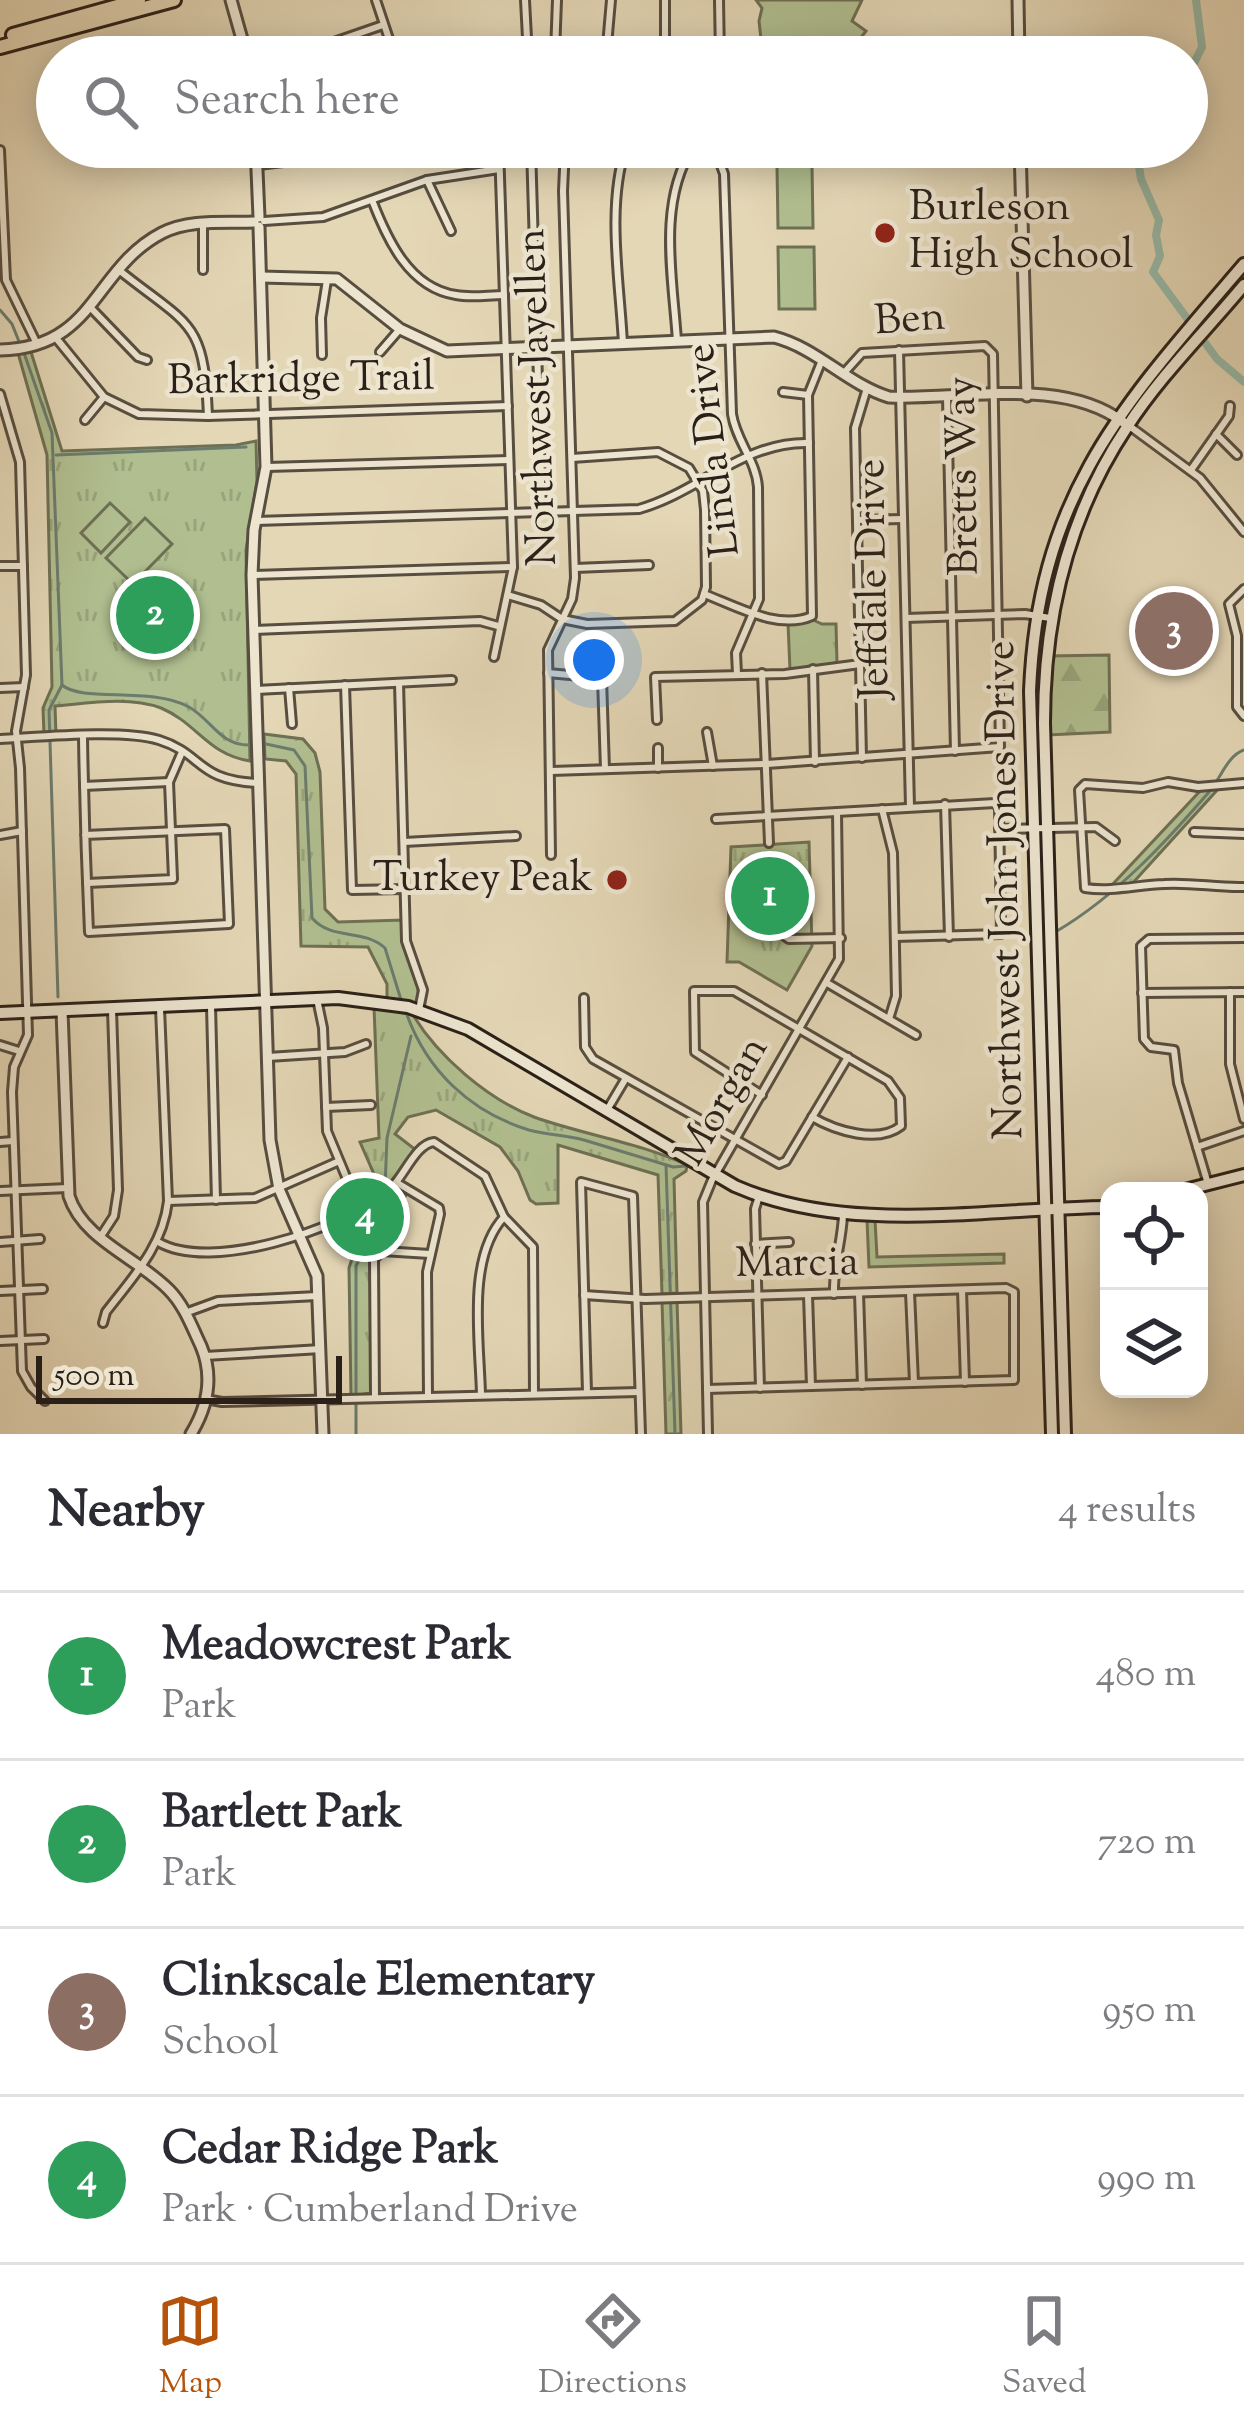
<!DOCTYPE html>
<meta charset="utf-8">
<style>
:root{--surface:#fff;--page:#f2f2f3;--text:#2b2b33;--muted:#7c7c81;--line:#e1e1e2;--accent:#b45309}
body{margin:0;font-family:"Sorts Mill Goudy",serif;background:var(--page);color:var(--text)}
.controls{position:absolute;right:36px;bottom:36px;display:grid;overflow:hidden;border-radius:24px;box-shadow:0 6px 30px #0003}
.controls button{width:108px;height:108px;display:grid;place-items:center;padding:0;border:0;border-bottom:3px solid var(--line);background:var(--surface);color:var(--text);font:60px sans-serif}
.scale{position:absolute;left:36px;bottom:30px;width:306px;box-sizing:border-box;padding-left:12px;border:6px solid #2a2018;border-top:0;font-size:33px;line-height:42px;white-space:nowrap;color:#2a2018;-webkit-text-stroke:9px #ede5d0;paint-order:stroke}
.you{position:absolute;left:594px;top:660px;width:42px;height:42px;margin:-30px;border:9px solid #fff;border-radius:50%;background:#1a73e8;box-shadow:0 0 0 18px #1a73e833}
.badge{display:grid;place-items:center;width:78px;height:78px;border-radius:50%;background:var(--accent);color:#fff;font-size:39px;font-weight:700}
.pin{position:absolute;translate:-50% -50%;border:6px solid #fff;box-shadow:0 3px 12px #0006}
.list{margin:0;padding:0;list-style:none}
h2{display:flex;justify-content:space-between;align-items:center;height:156px;margin:0;padding:0 48px;font-size:51px}
h2 small{font-size:39px;font-weight:400;color:var(--muted)}
.list li{display:grid;grid-template-columns:78px 1fr auto;gap:36px;align-items:center;box-sizing:border-box;height:168px;padding:0 48px;border-top:3px solid var(--line)}
.list b{display:block;font-size:45px;white-space:nowrap}
.list p{margin:0;font-size:39px;white-space:nowrap;color:var(--muted)}
.list em{font-size:39px;font-style:normal;color:var(--muted)}
.icon{flex:none;width:66px;height:66px;fill:none;stroke:currentColor;stroke-width:2;stroke-linecap:round;stroke-linejoin:round}
.map{position:relative;flex:none;width:1244px;height:1434px;overflow:hidden}
.search{position:absolute;background:var(--surface);box-shadow:0 6px 30px #0003;left:36px;right:36px;top:36px;height:132px;display:flex;align-items:center;gap:30px;box-sizing:border-box;padding:0 42px;border-radius:66px;color:var(--muted);font-size:45px}
.sheet{height:828px;background:var(--surface)}
nav{display:flex;justify-content:space-around;align-items:center;box-sizing:border-box;height:168px;border-top:3px solid var(--line);background:var(--surface);font-size:33px;color:var(--muted)}
nav a{display:grid;justify-items:center;gap:6px}
nav .on{color:var(--accent)}
.map>svg:first-child{display:block}
</style>
<div class="map">
<svg width="1244" height="1434" viewBox="0 0 1244 1434">
<defs>
<pattern id="grass-tufts" width="24" height="20" patternUnits="userSpaceOnUse" patternTransform="scale(3)"><rect width="24" height="20" fill="#b1bf90"/><path d="M3 7l-1-3M5 7V3M7 7l1-3M15 17l-1-3M17 17v-4M19 17l1-3" fill="none" stroke="#98a47b"/></pattern>
<pattern id="forest-firs" width="22" height="20" patternUnits="userSpaceOnUse" patternTransform="scale(3)"><rect width="22" height="20" fill="#b1bf90"/><path d="M5 1l3.5 6h-7zM16 11l3.5 6h-7z" fill="#98a47b"/></pattern>
</defs>
<rect width="100%" height="100%" fill="#e4d7b6"/>
<filter id="stains"><feTurbulence type="fractalNoise" baseFrequency=".00167" numOctaves="4"/><feColorMatrix values="0 0 0 0 .2 0 0 0 0 .09 0 0 0 0 .02 0 0 0 .5 -.17"/></filter>
<radialGradient id="worn" r=".72"><stop offset=".6" stop-color="#630" stop-opacity="0"/><stop offset="1" stop-color="#630" stop-opacity=".3"/></radialGradient>
<g fill="url(#grass-tufts)" stroke="#6e7054" stroke-width="3">
<path d="M31 352 62 451 236 445 256 441 257 481 246 550 250 761C208 755 197 723 161 708 129 696 89 703 55 706L56 735H44L43 708 52 687 47 455 18 353Z"/>
<path d="M813 620 822 624H836L837 663 790 670 788 623Z"/>
<path d="M264 734 303 739 315 753 320 772 325 909 338 922 403 920C405 949 423 979 417 1003L387 998V984L368 947 301 946 296 774 286 761 265 759Z"/>
<path d="M1220 787 1130 886H1111L1202 789Z"/>
<path d="M809 842 812 946 787 990 739 962H727L731 847Z"/>
<path d="M374 1007 413 1015C438 1056 487 1099 534 1117 584 1135 638 1142 687 1165L686 1171 674 1179 677 1293 662 1294 658 1175 558 1145V1203L536 1204 530 1200 518 1171 500 1147 436 1110 408 1117 395 1134 416 1150 390 1187 378 1195 377 1181 360 1142 379 1138Z"/>
<path d="M398 1189 406 1195 392 1218 391 1241 375 1244 370 1253 372 1393 351 1396 349 1268 360 1235 350 1215Z"/>
<path d="M867 1220H875L877 1257 1004 1254V1263L869 1267Z"/>
<path d="M662 1301H677L681 1434H666Z"/>
</g>
<path fill="url(#forest-firs)" stroke="#6e7054" stroke-width="3" d="M1109 655 1110 732 1048 735V656Z"/>
<g fill="#b1bf90" stroke="#6e7054" stroke-width="3">
<path d="M756 0H862L852 21 866 31 846 57H786L761 39 759 21 762 8Z"/>
<path d="M777 166H812L813 228H778Z"/>
<path d="M778 247H814L815 309H779Z"/>
<path d="M110 503 130 522 101 553 81 533Z"/>
<path d="M145 518 172 544 133 584 106 558Z"/>
</g>
<g fill="none" stroke-linecap="round" stroke-linejoin="round">
<g stroke="#6b7c6e" stroke-width="3">
<path d="M0 310 12 324 20 344"/>
<path d="M24 353 52 433 62 685C83 703 150 686 189 707 212 720 220 746 250 745"/>
<path d="M56 455 246 447"/>
<path d="M266 744 294 750 305 766 312 918C332 941 363 928 385 948L402 1003"/>
<path d="M1057 931C1116 896 1165 843 1209 792 1221 778 1227 756 1244 750"/>
<path d="M58 997 49 710 62 685"/>
<path d="M406 1012C426 1070 470 1112 529 1130 547 1135 566 1135 584 1140 614 1149 643 1158 673 1167L686 1166"/>
<path d="M666 1165 675 1433"/>
<path d="M385 1187 387 1138 411 1036"/>
<path d="M356 1434V1266L379 1219 382 1202"/>
</g>
<g stroke="#97baa8" stroke-width="8">
<path d="M1187 77 1202 47 1196 0"/>
<path d="M1136 147 1141 179 1159 220 1156 235 1160 256 1153 272 1217 359 1244 382"/>
</g>
<g stroke="#584e40" stroke-width="12">
<g id="minor">
<path d="M376 0 395 57"/>
<path d="M525 0 528 57"/>
<path d="M665 0V57"/>
<path d="M719 0 720 57"/>
<path d="M555 53 557 0"/>
<path d="M269 57 331 43 383 25"/>
<path d="M454 57 528 51 579 57"/>
<path d="M606 57 611 0"/>
<path d="M531 147 542 513"/>
<path d="M706 147 719 160 724 174 732 414C736 441 756 460 758 487L759 599 736 653 737 674"/>
<path d="M0 150 6 280 36 342"/>
<path d="M258 165 334 156 360 147"/>
<path d="M427 180 451 231"/>
<path d="M372 200C387 239 409 288 456 295 471 298 488 295 504 295"/>
<path d="M264 221 323 217 427 180 499 169"/>
<path d="M203 270V223"/>
<path d="M120 271C190 327 204 319 208 416"/>
<path d="M89 306 138 357 147 360"/>
<path d="M56 338 104 397 139 414 208 416 508 406"/>
<path d="M677 341C673 278 657 203 693 147"/>
<path d="M623 344C620 282 606 207 626 147"/>
<path d="M899 350 910 807"/>
<path d="M380 352 400 329"/>
<path d="M322 355 321 318 327 280"/>
<path d="M783 392 808 395"/>
<path d="M0 394 20 462 26 675 16 731 20 768 28 1035 14 1067 12 1092 22 1371 31 1387 45 1401"/>
<path d="M947 397 955 751"/>
<path d="M85 420 104 397"/>
<path d="M1128 425 1200 478 1244 532"/>
<path d="M1216 434 1237 455"/>
<path d="M267 467 509 460"/>
<path d="M1191 470 1229 416 1230 406"/>
<path d="M857 520 903 519"/>
<path d="M256 521 639 509C699 492 744 441 809 443"/>
<path d="M0 566H23"/>
<path d="M575 568 649 565"/>
<path d="M253 575 513 567"/>
<path d="M1244 589 1229 604 1237 636V707L1244 716"/>
<path d="M704 594C736 606 779 631 812 616L808 395 822 360"/>
<path d="M508 595 541 605 562 619 587 624 675 621 702 600 706 587 705 510 703 491 689 468 658 452 572 458"/>
<path d="M906 618 1025 614 1050 618"/>
<path d="M254 630 480 621 498 626"/>
<path d="M494 657 513 567 499 147"/>
<path d="M813 669 815 762"/>
<path d="M548 673 602 678 605 769"/>
<path d="M762 673 769 843"/>
<path d="M399 683 406 941 423 990 419 1010"/>
<path d="M345 685 352 890 405 889"/>
<path d="M0 688 24 687"/>
<path d="M289 688 292 724"/>
<path d="M256 690 452 680"/>
<path d="M657 720 655 677 785 674 860 664"/>
<path d="M707 732 713 766"/>
<path d="M83 737C84 802 86 867 89 932L229 924 225 829 85 835"/>
<path d="M0 739C40 737 122 729 159 740 204 754 196 781 259 783"/>
<path d="M658 748V768"/>
<path d="M862 758 855 428 867 388"/>
<path d="M551 771 767 764 1000 747 993 354 985 346 862 353 843 374"/>
<path d="M1244 783 1198 787 1168 782 1143 788 1085 784 1079 790 1085 888C1112 892 1137 885 1164 884 1191 882 1217 888 1244 887"/>
<path d="M84 786 169 782"/>
<path d="M945 804 949 937"/>
<path d="M882 809 893 853 896 996 889 1019"/>
<path d="M716 819 995 803 999 808 1001 934 895 937"/>
<path d="M999 829 1096 827 1115 841"/>
<path d="M1194 832 1244 834"/>
<path d="M0 835 22 831"/>
<path d="M404 842 516 836"/>
<path d="M551 855 548 650 572 599 575 578 563 191 565 147"/>
<path d="M87 883 173 879 169 782 182 752"/>
<path d="M783 935 789 939 841 938"/>
<path d="M827 983 916 1035"/>
<path d="M1230 992V1064L1244 1119"/>
<path d="M1142 993 1244 992"/>
<path d="M584 998 585 1047 593 1059 779 1164 786 1161 848 1057"/>
<path d="M317 999 323 1028 327 1131 359 1208"/>
<path d="M211 1006 216 1200"/>
<path d="M0 1045 19 1051"/>
<path d="M268 1057 345 1052 366 1044"/>
<path d="M762 1095 695 1052 694 991H734L888 1081 900 1098 901 1126C878 1144 836 1131 812 1117"/>
<path d="M326 1107 371 1105"/>
<path d="M607 1110 626 1078"/>
<path d="M0 1142 13 1141"/>
<path d="M1197 1147 1244 1131"/>
<path d="M399 1184 439 1208 440 1214 427 1272 428 1397"/>
<path d="M1208 1184 1178 1083 1174 1050 1151 1047 1144 1039 1141 946 1149 939 1244 938"/>
<path d="M0 1191 68 1188"/>
<path d="M759 1196 755 1209 760 1388"/>
<path d="M168 1201 255 1198 337 1162"/>
<path d="M101 1236 114 1216 118 1190 112 1010"/>
<path d="M0 1242 40 1239"/>
<path d="M158 1242C212 1273 338 1229 385 1194 403 1181 414 1144 434 1142L485 1176 504 1217 533 1247 534 1393"/>
<path d="M755 1244 789 1242"/>
<path d="M962 1290 965 1382"/>
<path d="M0 1291 43 1289"/>
<path d="M910 1292 914 1383"/>
<path d="M859 1293 862 1385"/>
<path d="M834 1294C833 1266 842 1242 843 1215"/>
<path d="M584 1295 645 1299 1006 1288 1014 1292V1380L707 1389"/>
<path d="M808 1295 811 1386"/>
<path d="M185 1313 218 1301 317 1296"/>
<path d="M103 1323 106 1312C133 1277 163 1246 168 1201L160 1008"/>
<path d="M0 1341 44 1339"/>
<path d="M205 1356 321 1349"/>
<path d="M587 1392 581 1182 633 1196 641 1434"/>
<path d="M481 1395C480 1342 466 1258 504 1217"/>
<path d="M375 1397 374 1259 382 1251 430 1254"/>
<path d="M206 1399 222 1402 639 1392"/>
<path d="M708 1434 703 1202 712 1180 839 959 837 812"/>
</g>
</g>
<g stroke="#584e40" stroke-width="15">
<g id="tertiary">
<path d="M231 0 247 57"/>
<path d="M1018 0 1019 57"/>
<path d="M256 147 259 217"/>
<path d="M1020 147 1027 396"/>
<path d="M259 227 266 467 254 530 252 575 270 1140 279 1189 317 1276 323 1434"/>
<path d="M261 277 337 279 400 329 447 351 774 337C817 348 847 384 889 397 963 400 1062 376 1123 422"/>
<path d="M0 350C96 348 93 269 162 233 189 219 224 223 254 222"/>
<path d="M62 1011 69 1196C83 1240 138 1258 169 1290 184 1305 192 1327 201 1346 214 1377 208 1406 191 1434"/>
</g>
</g>
<g stroke="#2a2018" stroke-width="16">
<g id="secondary">
<path d="M0 1013 338 998 408 1007 468 1029 735 1186C849 1236 987 1208 1109 1207"/>
<path d="M1181 1191 1244 1175"/>
<path d="M1052 1434 1030 691C1038 494 1123 405 1244 264"/>
<path d="M1065 1434 1044 723C1044 617 1067 517 1127 427 1160 376 1205 332 1244 285"/>
</g>
</g>
<g stroke="#2a2018" stroke-width="18">
<g id="primary">
<path d="M13 35 139 0"/>
<path d="M0 47 174 0"/>
</g>
</g>
<use href="#minor" stroke="#ede5d0" stroke-width="6"/>
<use href="#tertiary" stroke="#ede5d0" stroke-width="9"/>
<use href="#secondary" stroke="#ede5d0" stroke-width="10"/>
<use href="#primary" stroke="#e4d7b6" stroke-width="12"/>
</g>
<g fill="#8f2418" stroke="#ede5d0" stroke-width="4.5">
<circle cx="885" cy="233" r="12"/>
<circle cx="617" cy="880" r="12"/>
</g>
<g text-anchor="middle" dominant-baseline="central" stroke-width="9" stroke-linejoin="round" paint-order="stroke">
<g font-size="42" fill="#2a2018" stroke="#ede5d0" text-anchor="start">
<text x="909" y="209">Burleson<tspan x="909" dy="48">High School</tspan></text>
<text x="593" y="880" text-anchor="end">Turkey Peak</text>
</g>
<g font-size="42" fill="#2a2018" stroke="#ede5d0">
<text transform="translate(910 321) rotate(-4)">Ben</text>
<text transform="translate(301 381) rotate(-1)">Barkridge Trail</text>
<text transform="translate(539 397) rotate(-92)">Northwest Jayellen</text>
<text transform="translate(715 450) rotate(-97)">Linda Drive</text>
<text transform="translate(965 476) rotate(-91)">Bretts Way</text>
<text transform="translate(875 579) rotate(-91)">Jeffdale Drive</text>
<text transform="translate(1007 890) rotate(-91)">Northwest John Jones Drive</text>
<text transform="translate(724 1102) rotate(-60)">Morgan</text>
<text transform="translate(797 1265) rotate(-1)">Marcia</text>
</g>
</g>
<rect width="100%" height="100%" filter="url(#stains)"/>
<rect width="100%" height="100%" fill="url(#worn)"/>
</svg>
<div class="controls">
<button><svg class="icon" aria-label="locate" viewBox="0 0 24 24"><circle cx="12" cy="12" r="6"/><path d="M12 2v4M12 18v4M2 12h4M18 12h4"/></svg></button>
<button><svg class="icon" aria-label="layers" viewBox="0 0 24 24"><path d="M12 4l9 5-9 5-9-5zM3 14l9 5 9-5"/></svg></button>
</div>
<div class="scale">500 m</div>
<div class="you"></div>
<div class="pin badge" style="left:770px;top:896px;background:#2e9e5b">1</div>
<div class="pin badge" style="left:155px;top:615px;background:#2e9e5b">2</div>
<div class="pin badge" style="left:1174px;top:631px;background:#8d6e63">3</div>
<div class="pin badge" style="left:365px;top:1217px;background:#2e9e5b">4</div>
<div class="search"><svg class="icon" aria-label="search" viewBox="0 0 24 24"><circle cx="10" cy="10" r="6"/><path d="M15 15l6 6"/></svg>Search here</div>
</div>
<section class="sheet">
<h2>Nearby<small>4 results</small></h2>
<ul class="list">
<li><span class="badge" style="background:#2e9e5b">1</span><div><b>Meadowcrest Park</b><p>Park</p></div><em>480 m</em></li>
<li><span class="badge" style="background:#2e9e5b">2</span><div><b>Bartlett Park</b><p>Park</p></div><em>720 m</em></li>
<li><span class="badge" style="background:#8d6e63">3</span><div><b>Clinkscale Elementary</b><p>School</p></div><em>950 m</em></li>
<li><span class="badge" style="background:#2e9e5b">4</span><div><b>Cedar Ridge Park</b><p>Park · Cumberland Drive</p></div><em>990 m</em></li>
</ul>
</section>
<nav>
<a class="on"><svg class="icon" aria-label="map" viewBox="0 0 24 24"><path d="M3 6l6-2 6 2 6-2v14l-6 2-6-2-6 2zM9 4v14M15 6v14"/></svg>Map</a>
<a><svg class="icon" aria-label="directions" viewBox="0 0 24 24"><path d="M12 3l9 9-9 9-9-9zM9 14v-3h6M13 9l2 2-2 2"/></svg>Directions</a>
<a><svg class="icon" aria-label="saved" viewBox="0 0 24 24"><path d="M7 4h10v16l-5-4-5 4z"/></svg>Saved</a>
</nav>
